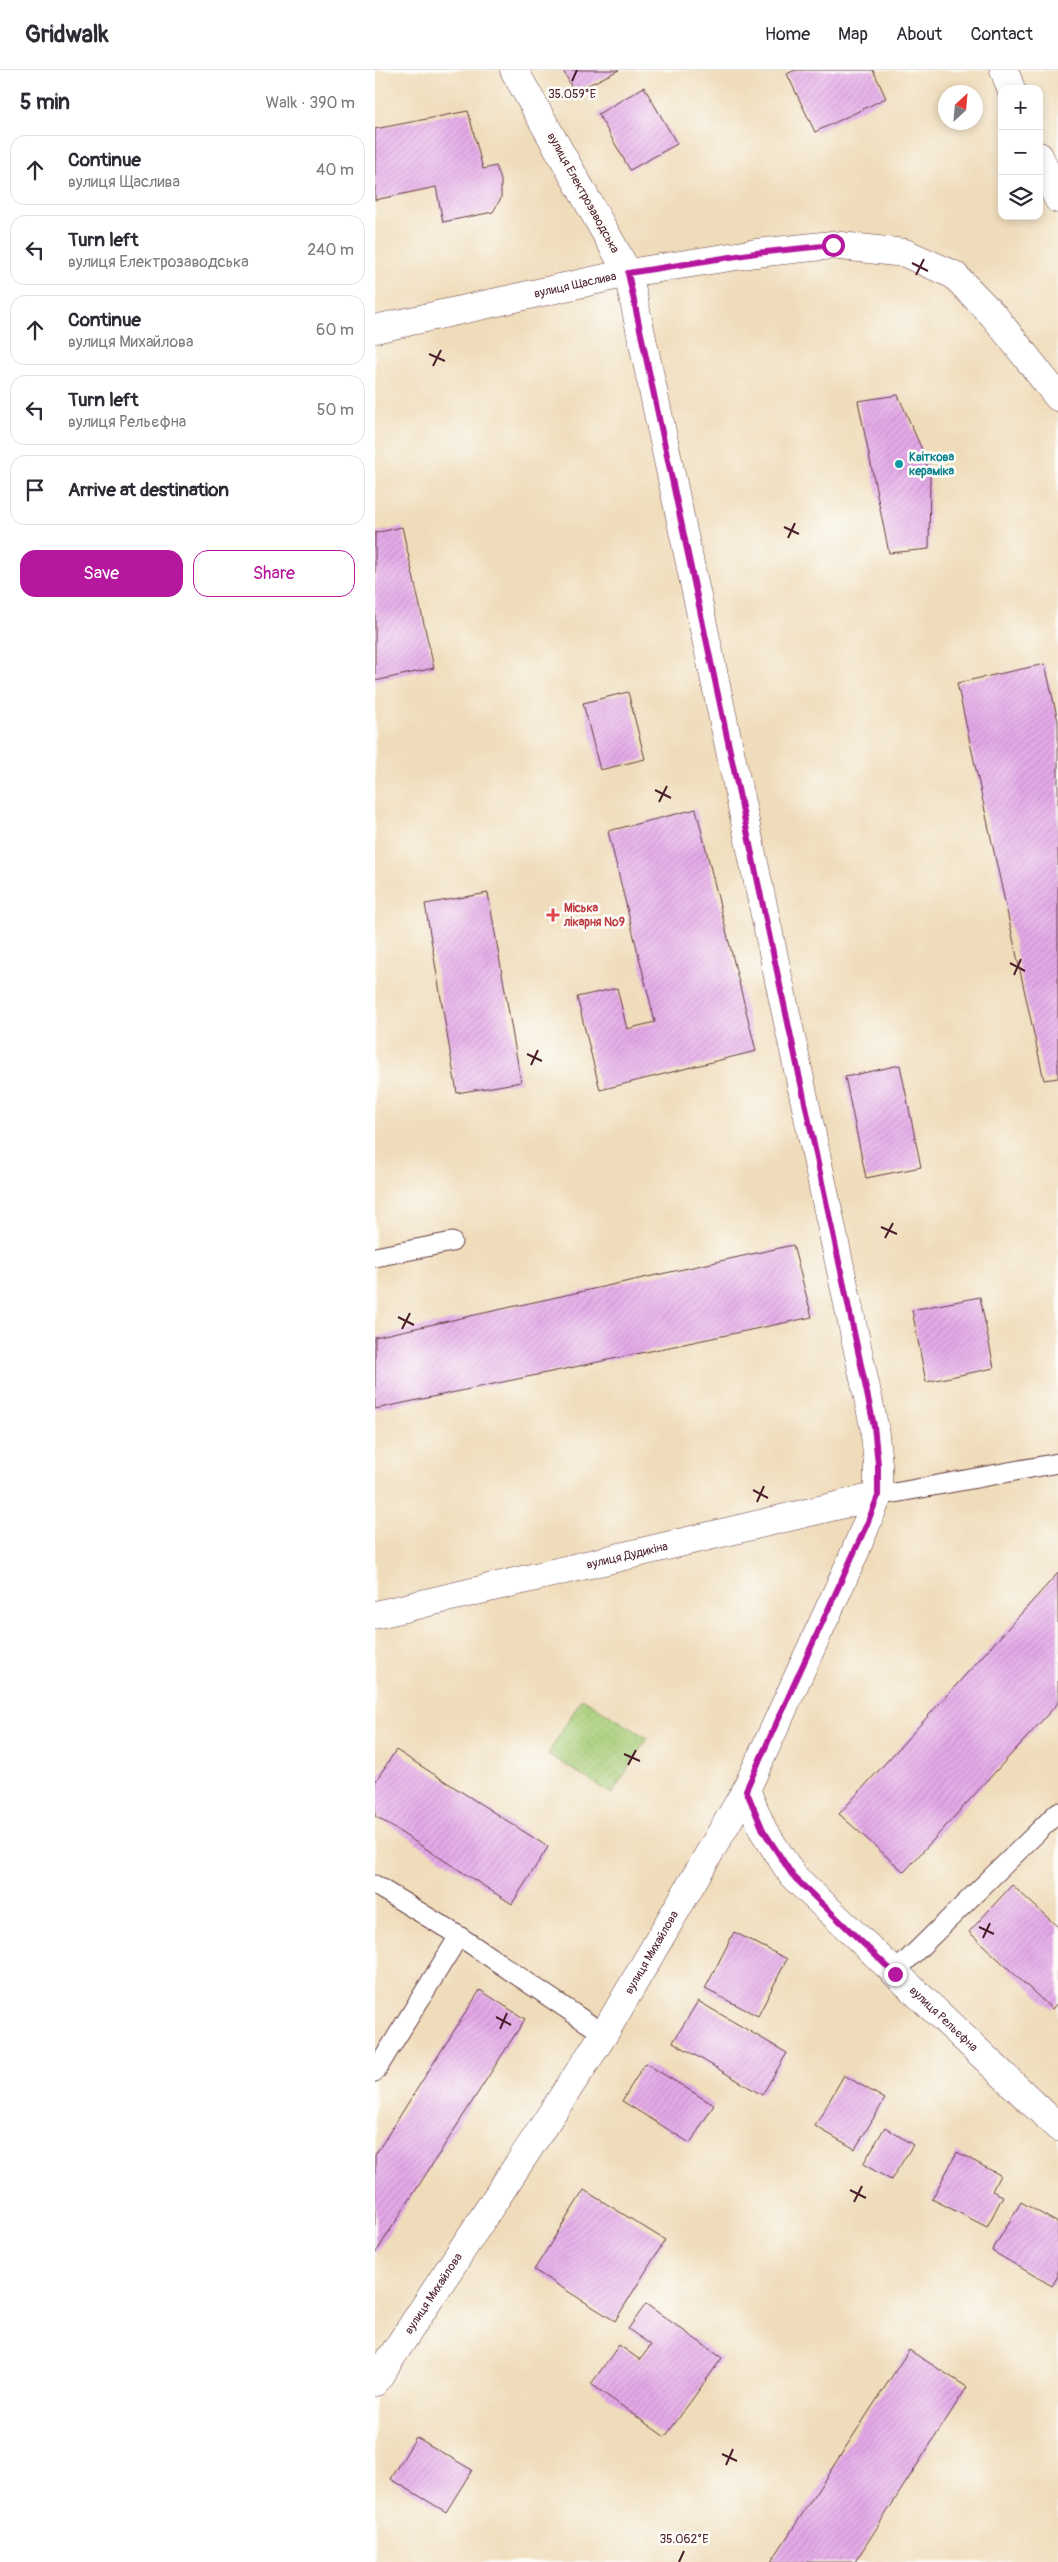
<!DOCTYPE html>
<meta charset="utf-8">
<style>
:root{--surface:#fff;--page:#f2f2f3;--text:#2b2b33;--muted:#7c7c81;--line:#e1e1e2;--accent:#b5179e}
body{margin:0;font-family:Pangolin,sans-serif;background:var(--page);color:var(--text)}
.controls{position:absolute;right:15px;top:15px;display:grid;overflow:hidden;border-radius:10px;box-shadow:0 2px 8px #0003}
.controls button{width:45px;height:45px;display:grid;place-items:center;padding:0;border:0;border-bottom:1px solid var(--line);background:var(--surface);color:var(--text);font:25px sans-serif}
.compass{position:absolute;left:563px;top:15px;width:45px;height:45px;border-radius:50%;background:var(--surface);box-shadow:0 2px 8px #0003;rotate:26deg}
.stop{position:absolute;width:15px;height:15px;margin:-11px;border:4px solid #b5179e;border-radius:50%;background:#fff}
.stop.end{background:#b5179e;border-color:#fff;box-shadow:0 1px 5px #0008}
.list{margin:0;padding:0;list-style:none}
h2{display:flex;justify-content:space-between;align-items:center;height:65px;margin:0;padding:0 20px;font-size:21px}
h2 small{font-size:16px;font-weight:400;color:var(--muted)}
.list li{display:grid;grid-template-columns:32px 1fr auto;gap:15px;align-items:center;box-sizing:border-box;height:70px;margin:0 10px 10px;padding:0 10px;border:1px solid var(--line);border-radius:15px}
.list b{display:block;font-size:19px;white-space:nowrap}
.list p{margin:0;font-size:16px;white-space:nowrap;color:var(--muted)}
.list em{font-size:16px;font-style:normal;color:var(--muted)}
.actions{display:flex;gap:10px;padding:15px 20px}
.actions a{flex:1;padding:11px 0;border:1px solid var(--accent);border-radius:15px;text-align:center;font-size:18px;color:var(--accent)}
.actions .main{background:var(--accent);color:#fff}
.icon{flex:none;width:28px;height:28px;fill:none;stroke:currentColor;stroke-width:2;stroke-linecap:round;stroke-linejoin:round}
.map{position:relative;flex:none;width:683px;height:2492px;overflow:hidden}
header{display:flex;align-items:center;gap:30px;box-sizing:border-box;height:70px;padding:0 25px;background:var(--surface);border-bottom:1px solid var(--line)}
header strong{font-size:24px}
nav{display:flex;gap:28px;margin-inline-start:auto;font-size:18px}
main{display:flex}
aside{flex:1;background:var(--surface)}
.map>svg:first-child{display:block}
</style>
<header>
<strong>Gridwalk</strong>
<nav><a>Home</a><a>Map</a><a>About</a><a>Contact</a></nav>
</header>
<main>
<aside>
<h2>5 min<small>Walk · 390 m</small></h2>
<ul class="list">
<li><svg class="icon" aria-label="ahead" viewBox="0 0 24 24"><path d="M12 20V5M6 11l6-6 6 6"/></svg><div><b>Continue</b><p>вулиця Щаслива</p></div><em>40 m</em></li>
<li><svg class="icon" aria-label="left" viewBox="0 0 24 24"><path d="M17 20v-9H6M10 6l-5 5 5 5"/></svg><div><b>Turn left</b><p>вулиця Електрозаводська</p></div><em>240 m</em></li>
<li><svg class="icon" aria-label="ahead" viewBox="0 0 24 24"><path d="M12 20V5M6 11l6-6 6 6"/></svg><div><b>Continue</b><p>вулиця Михайлова</p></div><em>60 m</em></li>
<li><svg class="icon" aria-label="left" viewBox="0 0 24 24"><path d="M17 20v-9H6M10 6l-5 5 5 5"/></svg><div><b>Turn left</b><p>вулиця Рельєфна</p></div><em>50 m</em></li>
<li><svg class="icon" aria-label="arrive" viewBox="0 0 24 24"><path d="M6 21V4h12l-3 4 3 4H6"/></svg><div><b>Arrive at destination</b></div></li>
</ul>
<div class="actions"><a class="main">Save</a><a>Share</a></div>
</aside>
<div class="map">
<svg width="683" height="2492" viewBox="0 0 683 2492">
<defs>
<pattern id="park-dots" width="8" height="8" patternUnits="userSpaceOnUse" patternTransform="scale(1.25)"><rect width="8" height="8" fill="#a6cc76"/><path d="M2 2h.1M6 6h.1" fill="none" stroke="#90af66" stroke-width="1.8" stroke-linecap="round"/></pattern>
<pattern id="building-hatch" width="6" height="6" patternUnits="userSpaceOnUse" patternTransform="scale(1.25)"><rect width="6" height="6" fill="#e4a9e8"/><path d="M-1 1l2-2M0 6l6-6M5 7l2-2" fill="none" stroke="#c591c7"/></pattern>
</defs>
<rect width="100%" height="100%" fill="#fdfcf7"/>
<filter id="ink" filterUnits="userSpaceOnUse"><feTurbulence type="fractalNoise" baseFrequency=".02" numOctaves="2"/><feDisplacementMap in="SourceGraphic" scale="10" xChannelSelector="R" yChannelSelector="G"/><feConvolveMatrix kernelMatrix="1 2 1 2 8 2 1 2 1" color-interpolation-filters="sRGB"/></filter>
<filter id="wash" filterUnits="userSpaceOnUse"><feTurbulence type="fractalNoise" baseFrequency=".0096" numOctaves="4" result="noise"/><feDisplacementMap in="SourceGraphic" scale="20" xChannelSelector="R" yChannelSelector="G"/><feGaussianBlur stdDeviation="1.12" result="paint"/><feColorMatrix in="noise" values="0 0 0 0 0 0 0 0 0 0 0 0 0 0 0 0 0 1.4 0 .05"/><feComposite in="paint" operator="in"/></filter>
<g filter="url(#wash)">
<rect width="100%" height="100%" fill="#efdcba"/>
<path fill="url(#park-dots)" stroke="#787650" d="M207 1628 272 1668 237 1724 173 1684Z"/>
<g id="blocks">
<g fill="url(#building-hatch)">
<path d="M188 0H244L199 22Z"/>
<path d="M420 0H498L511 28 440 62 412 4Z"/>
<path d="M269 17 302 74 255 100 223 44Z"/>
<path d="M93 41 108 99 121 96 126 110V128L118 142 68 152 61 117 0 130V59Z"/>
<path d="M523 325 548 382 555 407 554 479 514 483 483 331Z"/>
<path d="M27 457 59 598 0 611V463Z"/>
<path d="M670 594 683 651V1008L669 1010 582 613Z"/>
<path d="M253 622 270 689 225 700 208 633Z"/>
<path d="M321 739 381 981 225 1020 202 927 242 918 252 959 280 952 233 761Z"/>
<path d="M113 823 146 1012 82 1023 50 834Z"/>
<path d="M525 995 546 1097 491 1108 470 1007Z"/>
<path d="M418 1175 437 1247 0 1339V1267Z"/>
<path d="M605 1227 619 1298 551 1312 537 1240Z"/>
<path d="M683 1503V1633L529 1802 464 1744Z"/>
<path d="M21 1680 173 1777 137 1834 0 1746V1712Z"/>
<path d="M637 1815 683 1857V1932L677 1939 594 1862Z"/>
<path d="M359 1862 412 1889 383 1946 330 1919Z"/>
<path d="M105 1920 150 1949 0 2184V2085Z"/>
<path d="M323 1931 412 1983 387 2025 298 1972Z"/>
<path d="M270 1993 339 2035 315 2073 247 2031Z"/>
<path d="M469 2005 510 2029 480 2079 440 2056Z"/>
<path d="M510 2057 538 2075 516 2110 488 2094Z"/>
<path d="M582 2082 625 2105 617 2121 628 2126 612 2157 557 2129Z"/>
<path d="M209 2120 290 2170 240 2251 159 2200Z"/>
<path d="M646 2132 683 2153V2206L677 2216 617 2181Z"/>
<path d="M271 2234 347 2288 290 2367 216 2314 244 2275 265 2290 276 2275 253 2259Z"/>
<path d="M534 2280 592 2317 480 2492H396Z"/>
<path d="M41 2367 97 2400 71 2442 16 2409Z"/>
</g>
</g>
</g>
<g filter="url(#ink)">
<use href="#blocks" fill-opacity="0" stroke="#633b40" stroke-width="1"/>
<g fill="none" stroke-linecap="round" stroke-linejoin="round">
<g stroke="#633b40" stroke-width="21">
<g id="service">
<path d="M0 1187 77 1172"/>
<path d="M503 1426 683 1393"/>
<path d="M0 1815 84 1866 229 1964"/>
<path d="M519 1903 683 1742"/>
<path d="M0 2002 84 1866"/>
</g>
</g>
<g stroke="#633b40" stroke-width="29">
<g id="minor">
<path d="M629 0 636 19"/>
<path d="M664 86 683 129"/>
<path id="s1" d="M0 1545 503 1426"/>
<path id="s2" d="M371 1720 388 1760 418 1806 683 2057"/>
<path id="s3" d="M0 2312 229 1964 371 1720 477 1489 503 1426V1394L499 1356 253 203 139 0"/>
</g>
</g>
<g stroke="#633b40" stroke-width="29">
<g id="tertiary">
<path id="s4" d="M0 259 253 203 381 183 457 175 530 183 579 205 619 246 683 327"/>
</g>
</g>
<use href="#service" stroke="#fff" stroke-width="19"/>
<use href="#minor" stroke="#fff" stroke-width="28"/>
<use href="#tertiary" stroke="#fff" stroke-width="28"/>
</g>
</g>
<g fill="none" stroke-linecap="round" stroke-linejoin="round" filter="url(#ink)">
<path stroke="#b5179e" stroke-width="6" d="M458 175 381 183 253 203 499 1356 503 1394V1426L492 1454 371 1720 388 1760 418 1806 520 1904"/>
</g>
<path fill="none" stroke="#4a1f2b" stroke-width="2" d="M197 11 202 0M537 193 553 201M541 205 549 189M54 284 70 291M58 296 66 280M409 457 424 464M413 468 420 453M280 720 296 728M284 732 292 716M635 893 650 901M639 905 646 889M152 984 167 991M156 995 163 980M506 1157 522 1164M510 1168 518 1153M23 1247 39 1255M27 1259 35 1243M378 1420 393 1428M382 1432 389 1416M249 1684 265 1691M253 1695 261 1680M604 1857 619 1864M608 1868 615 1853M121 1947 136 1955M125 1959 132 1943M475 2120 491 2128M479 2132 487 2116M347 2384 362 2391M351 2395 358 2379M304 2492 309 2481"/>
<circle fill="#0f9aa8" stroke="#fdfcf7" stroke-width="2" cx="524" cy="394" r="5"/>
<path fill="#e0444e" stroke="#fdfcf7" stroke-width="2" d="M175.5 837.5h5v5h5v5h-5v5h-5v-5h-5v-5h5z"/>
<g text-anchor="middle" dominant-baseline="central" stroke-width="5" stroke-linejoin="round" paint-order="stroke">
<g font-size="12" fill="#4a1f2b" stroke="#fdfcf7">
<text transform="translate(208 123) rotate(61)">вулиця Електрозаводська</text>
<text stroke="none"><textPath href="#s4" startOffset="205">вулиця Щаслива</textPath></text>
<text stroke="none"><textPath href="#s1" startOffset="259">вулиця Дудикіна</textPath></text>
<text stroke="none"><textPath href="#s3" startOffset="511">вулиця Михайлова</textPath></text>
<text stroke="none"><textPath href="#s2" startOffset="306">вулиця Рельєфна</textPath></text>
<text stroke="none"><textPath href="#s3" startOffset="106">вулиця Михайлова</textPath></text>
</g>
<g font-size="12" font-weight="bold" fill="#0d838f" stroke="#fdfcf7" text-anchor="start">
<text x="534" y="387">Квіткова<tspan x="534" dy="14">кераміка</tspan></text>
</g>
<g font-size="12" font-weight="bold" fill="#be3a42" stroke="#fdfcf7" text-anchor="start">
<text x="189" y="838">Міська<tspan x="189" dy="14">лікарня №9</tspan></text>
</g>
</g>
<g font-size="12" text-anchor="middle" fill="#4a1f2b" stroke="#fdfcf7" stroke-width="5" stroke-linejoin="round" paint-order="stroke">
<text x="197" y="28">35.059°E</text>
<text x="309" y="2473">35.062°E</text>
</g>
</svg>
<div class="controls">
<button>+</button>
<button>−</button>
<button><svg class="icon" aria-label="layers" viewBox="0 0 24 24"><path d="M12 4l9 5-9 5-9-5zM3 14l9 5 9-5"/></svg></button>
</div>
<svg class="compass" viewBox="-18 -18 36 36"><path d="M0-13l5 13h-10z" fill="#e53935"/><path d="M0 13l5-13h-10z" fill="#7c7c81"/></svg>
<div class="stop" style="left:458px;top:175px"></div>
<div class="stop end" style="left:520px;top:1904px"></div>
</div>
</main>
